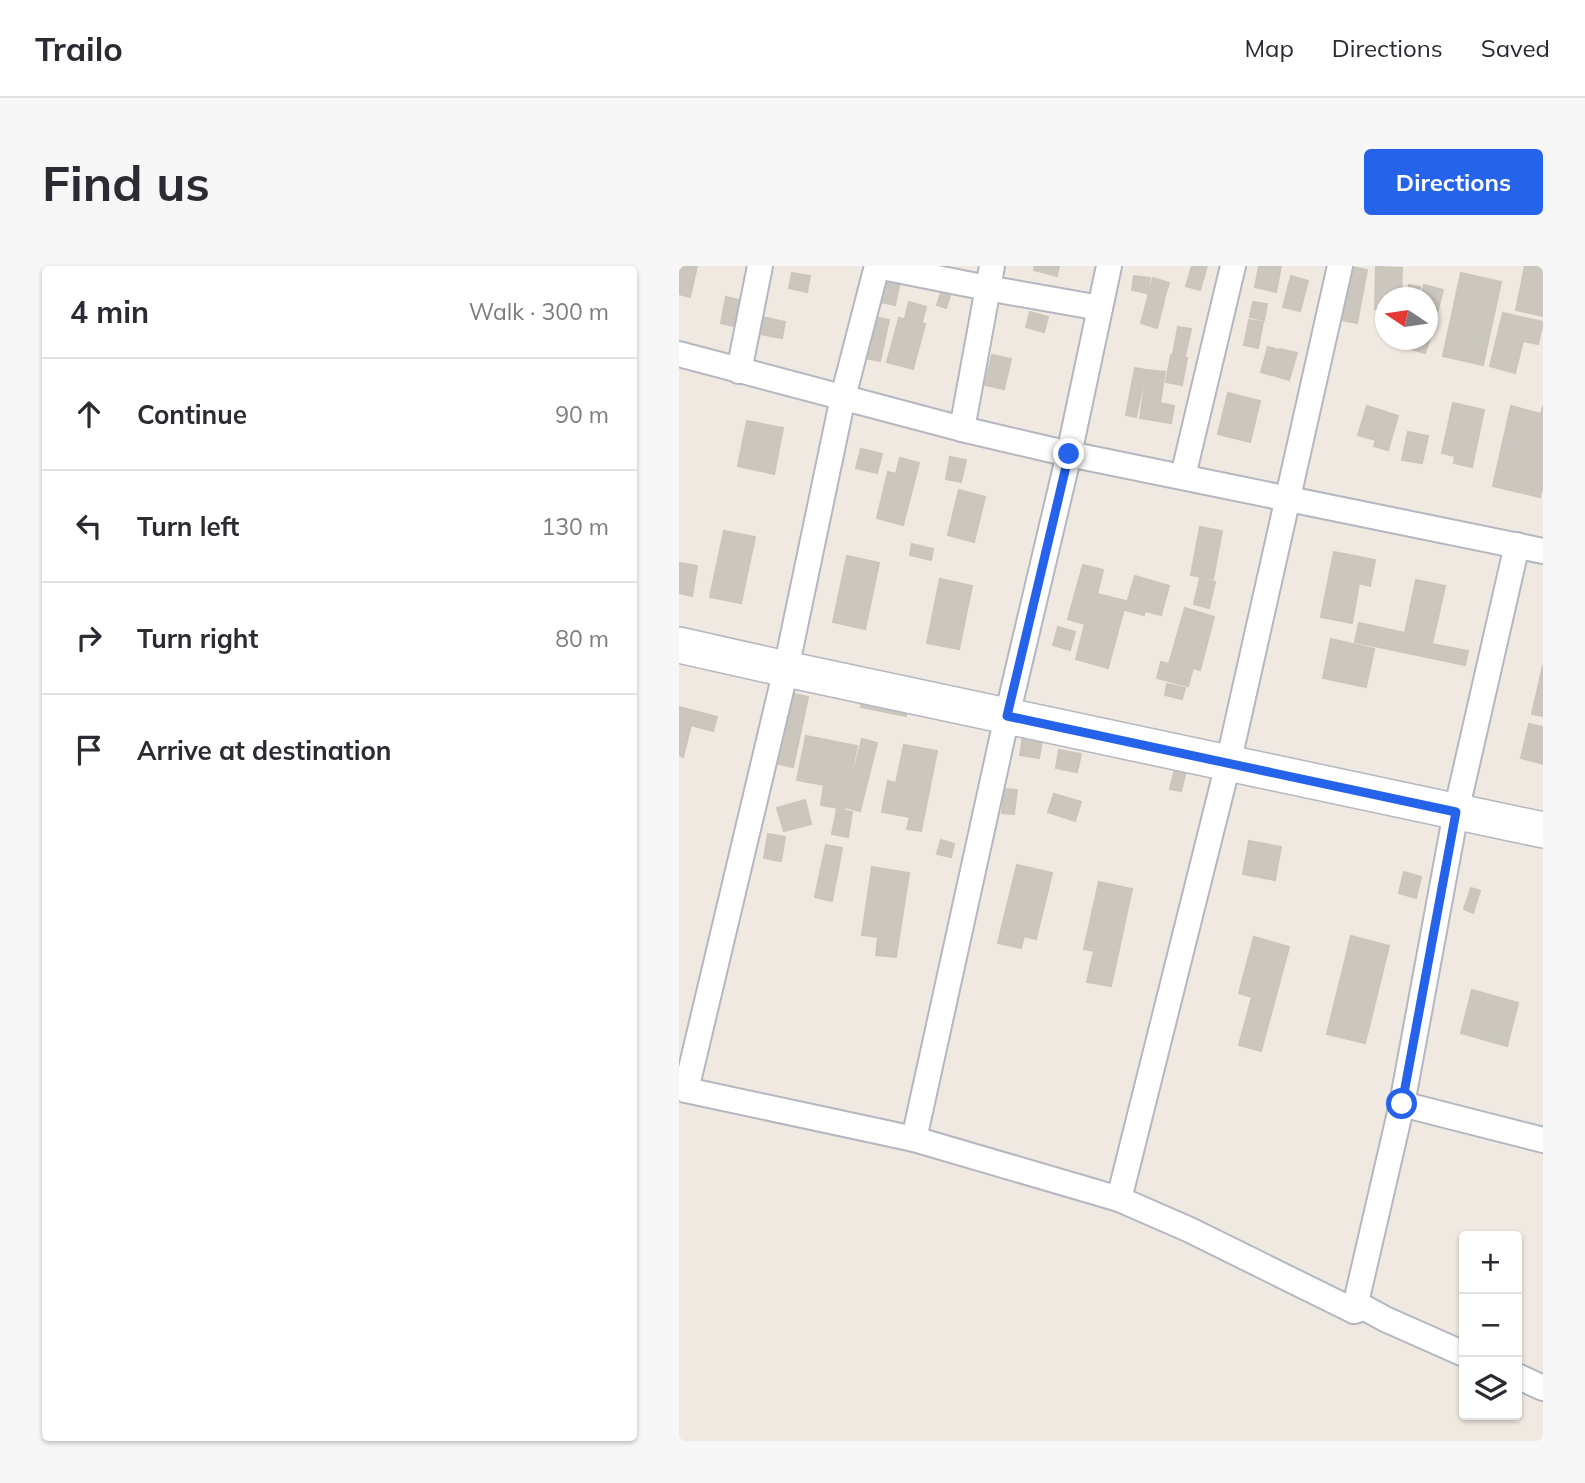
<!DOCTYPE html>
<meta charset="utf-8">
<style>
:root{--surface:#fff;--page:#f7f7f7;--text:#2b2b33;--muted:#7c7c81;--line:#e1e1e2;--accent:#2563eb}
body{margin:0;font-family:Mulish,sans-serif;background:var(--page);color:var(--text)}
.controls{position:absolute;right:21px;bottom:21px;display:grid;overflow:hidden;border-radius:7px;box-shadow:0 2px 5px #0004}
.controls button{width:63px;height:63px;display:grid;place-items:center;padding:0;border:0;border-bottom:2px solid var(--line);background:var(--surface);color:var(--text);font:35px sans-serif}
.compass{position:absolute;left:696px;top:21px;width:63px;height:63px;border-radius:50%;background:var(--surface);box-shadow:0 2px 5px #0004;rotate:283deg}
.stop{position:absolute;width:21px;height:21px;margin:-16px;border:5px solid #2563eb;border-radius:50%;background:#fff}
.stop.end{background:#2563eb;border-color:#fff;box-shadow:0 2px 7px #0008}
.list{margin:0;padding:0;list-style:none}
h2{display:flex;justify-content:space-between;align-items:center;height:91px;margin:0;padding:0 28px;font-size:30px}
h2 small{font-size:23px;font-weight:400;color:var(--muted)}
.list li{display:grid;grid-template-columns:46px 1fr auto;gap:21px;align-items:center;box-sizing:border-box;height:112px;padding:0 28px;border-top:2px solid var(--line)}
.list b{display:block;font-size:26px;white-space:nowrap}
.list em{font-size:23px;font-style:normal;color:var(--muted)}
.icon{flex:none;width:38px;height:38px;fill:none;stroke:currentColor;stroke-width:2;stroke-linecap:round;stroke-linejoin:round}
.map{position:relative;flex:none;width:864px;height:1175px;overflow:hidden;border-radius:7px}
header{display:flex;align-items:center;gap:42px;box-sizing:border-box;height:98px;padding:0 35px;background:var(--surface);border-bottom:2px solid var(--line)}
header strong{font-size:33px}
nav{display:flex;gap:38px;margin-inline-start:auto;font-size:24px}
.intro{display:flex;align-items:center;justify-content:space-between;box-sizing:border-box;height:168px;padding:0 42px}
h1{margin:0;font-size:49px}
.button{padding:18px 32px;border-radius:7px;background:var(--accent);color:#fff;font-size:24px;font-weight:700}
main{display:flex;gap:42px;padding:0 42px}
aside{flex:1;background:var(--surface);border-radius:7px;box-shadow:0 2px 5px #0004}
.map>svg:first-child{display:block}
</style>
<header>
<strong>Trailo</strong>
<nav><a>Map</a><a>Directions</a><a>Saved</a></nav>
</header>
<div class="intro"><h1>Find us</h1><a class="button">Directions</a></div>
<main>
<aside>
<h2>4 min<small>Walk · 300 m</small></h2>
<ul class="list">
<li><svg class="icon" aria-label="ahead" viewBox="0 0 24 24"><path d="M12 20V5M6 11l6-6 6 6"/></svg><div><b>Continue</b></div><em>90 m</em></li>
<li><svg class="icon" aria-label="left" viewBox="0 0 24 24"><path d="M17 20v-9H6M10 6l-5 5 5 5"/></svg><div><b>Turn left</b></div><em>130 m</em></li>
<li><svg class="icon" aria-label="right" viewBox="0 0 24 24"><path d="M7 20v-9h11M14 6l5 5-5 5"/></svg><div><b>Turn right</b></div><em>80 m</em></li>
<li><svg class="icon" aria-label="arrive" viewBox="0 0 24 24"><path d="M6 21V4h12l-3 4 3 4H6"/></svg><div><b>Arrive at destination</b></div></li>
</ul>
</aside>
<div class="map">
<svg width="864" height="1175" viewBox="0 0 864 1175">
<rect width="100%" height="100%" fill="#efe9e1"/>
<g fill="#cbc7bf" stroke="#cbc5ba" stroke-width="2">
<path d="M0 0H18L11 31 0 28Z"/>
<path d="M356 0H380L378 10 355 4Z"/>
<path d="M513 0H528L521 24 507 20Z"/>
<path d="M580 0H602L597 26 576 21Z"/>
<path d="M846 0H864V50L837 44Z"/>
<path d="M673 1 688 4 678 57 663 54Z"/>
<path d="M697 1 723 2 722 32H706V44L696 43Z"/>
<path d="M113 7 131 10 128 26 110 22Z"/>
<path d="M782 7 822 16 804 99 764 90Z"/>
<path d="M455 10 471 12 468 27 453 24Z"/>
<path d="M612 10 629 15 621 45 604 41Z"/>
<path d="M206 12 221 15 216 39 201 36Z"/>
<path d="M474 12 490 17 485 33 469 29Z"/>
<path d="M730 19 741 21 738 32H728Z"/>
<path d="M745 19 764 24 751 73H748V32H742Z"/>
<path d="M264 20 273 23 267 42 258 39Z"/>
<path d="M47 31 60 34 54 60 42 57Z"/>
<path d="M469 31 485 35 478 62 462 57Z"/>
<path d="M230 36 247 41 243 56 226 52Z"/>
<path d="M574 36 588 38 585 54 571 51Z"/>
<path d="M351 46 369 51 365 66 347 61Z"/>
<path d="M824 47 864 56 859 78 844 75 836 107 811 100Z"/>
<path d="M78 50 106 56 103 72 75 67Z"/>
<path d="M196 51 210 54 201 95 187 92Z"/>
<path d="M220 52 246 58 234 103 208 96Z"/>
<path d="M570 54 584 56 579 82 565 79Z"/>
<path d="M499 61 512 63 506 90 494 88Z"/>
<path d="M719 74H743L750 75 746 87 718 79Z"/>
<path d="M589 81 599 84 592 109 582 106Z"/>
<path d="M601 83 618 87 610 114 594 109Z"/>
<path d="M313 89 332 93 325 123 306 119Z"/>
<path d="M492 89 508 92 503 119 487 116Z"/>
<path d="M456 102 467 104 457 151 447 149Z"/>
<path d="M468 104 486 106 481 137 495 140 492 157 461 152Z"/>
<path d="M549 127 581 135 571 176 539 168Z"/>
<path d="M774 137 805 144 793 201 775 197 776 190 763 187Z"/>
<path d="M688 140 719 150 709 184 695 180 697 174 679 169Z"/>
<path d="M832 140 862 148 864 140V219L861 231 814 220Z"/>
<path d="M68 155 104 162 95 208 59 200Z"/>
<path d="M729 166 749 170 743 197 723 194Z"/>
<path d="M182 183 203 188 198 207 177 202Z"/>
<path d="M271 191 287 194 282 216 267 213Z"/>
<path d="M221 192 240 197 224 259 198 252 209 206 217 208Z"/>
<path d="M280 224 306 231 295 276 269 269Z"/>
<path d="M521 261 543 265 534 313 512 309Z"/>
<path d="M45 265 76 271 62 337 31 331Z"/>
<path d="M233 278 254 283 252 294 231 289Z"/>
<path d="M655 286 696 294 691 320 680 317 673 357 642 351Z"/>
<path d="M168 290 200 297 186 363 154 356Z"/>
<path d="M1 297 18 300 13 330 0 327Z"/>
<path d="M404 299 424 304 418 328 447 335 429 402 397 393 406 358 389 353Z"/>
<path d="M456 310 490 320 482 349 466 345 465 349 446 344Z"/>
<path d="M521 312 536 316 530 342 515 338Z"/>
<path d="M261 313 293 320 280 383 248 377Z"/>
<path d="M737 314 766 320 753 378 789 385 786 399 676 376 680 357 726 367Z"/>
<path d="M506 342 535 351 521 404 514 402 509 420 478 412 482 396 490 398Z"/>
<path d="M379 361 396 366 391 384 374 379Z"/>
<path d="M652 373 695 383 687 421 644 412Z"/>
<path d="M864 399V450L853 448Z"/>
<path d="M488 418 506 422 503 433 486 429Z"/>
<path d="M185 424 230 433 227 450 182 441Z"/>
<path d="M115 428 129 431 114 501 100 498Z"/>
<path d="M0 441 38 451 34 465 12 459 4 491 0 489Z"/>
<path d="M850 458 864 461V498L842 492Z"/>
<path d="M127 470 178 480 165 543 142 539 145 519 118 514Z"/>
<path d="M344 471 363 474 360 492 341 489Z"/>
<path d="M183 473 198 477 181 545 166 541Z"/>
<path d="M225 479 258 485 242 565 228 563 231 551 203 546 209 515 217 517Z"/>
<path d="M380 484 402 488 398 506 377 502Z"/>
<path d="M496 503 507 505 502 525 491 523Z"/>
<path d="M325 523 338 524 335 548 323 547Z"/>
<path d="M375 528 402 536 396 555 369 546Z"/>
<path d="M126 534 132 558 105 565 98 542Z"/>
<path d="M158 543 173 546 169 571 153 568Z"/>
<path d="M89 568 106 571 102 595 85 592Z"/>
<path d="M262 574 275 578 272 591 258 588Z"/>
<path d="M570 575 602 581 596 614 564 608Z"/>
<path d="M147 579 163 582 153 635 136 631Z"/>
<path d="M338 599 373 607 357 673 345 670 342 682 319 677Z"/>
<path d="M193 601 230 607 217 691 197 689 199 671 183 669Z"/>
<path d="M725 606 742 611 737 632 720 627Z"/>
<path d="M420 616 453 623 432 720 408 716 415 685 405 683Z"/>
<path d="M792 622 801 625 794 647 785 643Z"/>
<path d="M672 670 710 680 686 777 648 768Z"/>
<path d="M575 671 610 681 582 785 560 779 573 731 560 727Z"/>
<path d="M793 724 839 737 828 780 782 767Z"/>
</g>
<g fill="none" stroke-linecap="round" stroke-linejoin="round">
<g stroke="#b4b7c1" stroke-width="28">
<g id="street">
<path d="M198 0 308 22 421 42"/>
<path d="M0 88 283 163 390 188 864 285"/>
<path d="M60 105 81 0"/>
<path d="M283 163 313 0"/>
<path d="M504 210 554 0"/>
<path d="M0 821 7 824 235 873 440 933 511 964 675 1045 686 1042 706 1053 785 1088"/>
<path d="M7 824 107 403 164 131 198 0"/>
<path d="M723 838 864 874"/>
<path d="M235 873 328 450 390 188 430 0"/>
<path d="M440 933 549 498 661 0"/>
<path d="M675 1045 723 838 777 546 838 279"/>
<path d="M838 1110 864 1122"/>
</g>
</g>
<g stroke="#b4b7c1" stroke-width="38">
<path id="secondary" d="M0 379 107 403 864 564"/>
</g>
<use href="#street" stroke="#fff" stroke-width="24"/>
<use href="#secondary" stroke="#fff" stroke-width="35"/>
</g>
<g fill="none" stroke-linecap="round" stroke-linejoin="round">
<path stroke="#2563eb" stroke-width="9" d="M390 188 328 450 777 546 723 838"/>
</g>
</svg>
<div class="controls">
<button>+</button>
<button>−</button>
<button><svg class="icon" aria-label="layers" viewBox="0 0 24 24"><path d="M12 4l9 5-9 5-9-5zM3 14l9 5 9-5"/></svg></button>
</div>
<svg class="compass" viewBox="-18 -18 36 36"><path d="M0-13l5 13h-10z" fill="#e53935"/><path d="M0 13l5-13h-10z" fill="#7c7c81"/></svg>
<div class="stop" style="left:723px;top:838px"></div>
<div class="stop end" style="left:390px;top:188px"></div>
</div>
</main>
